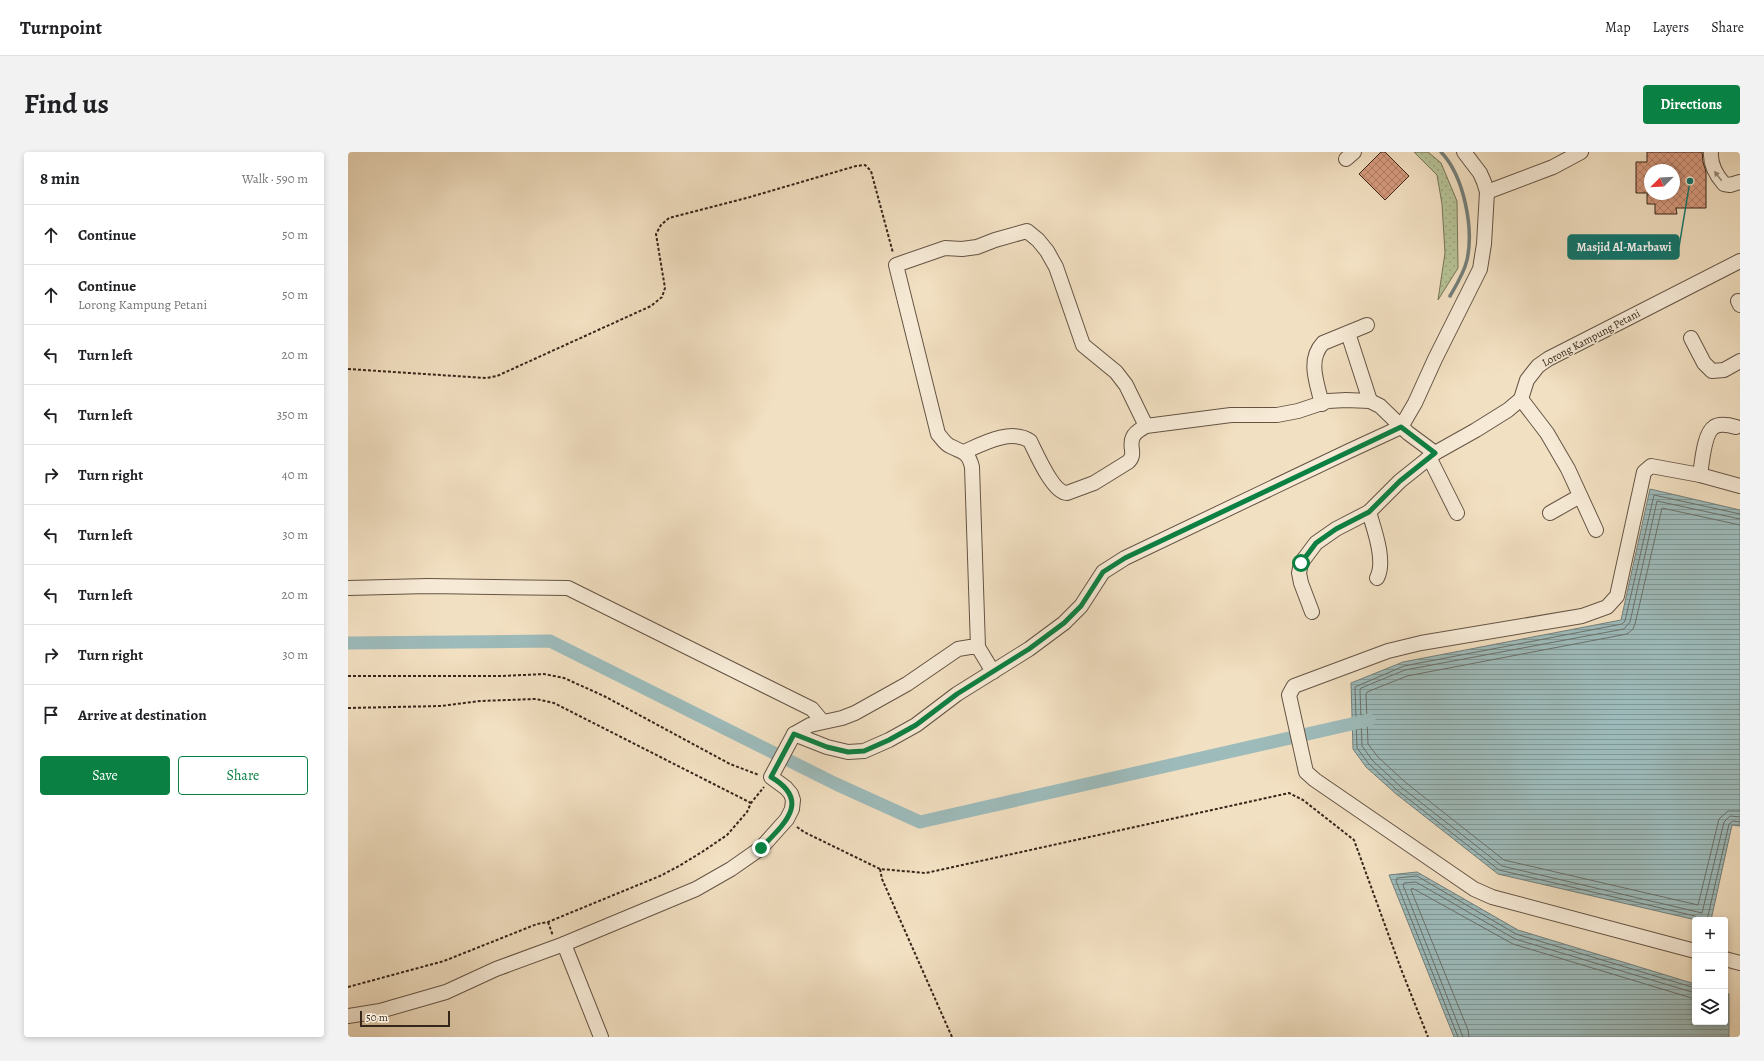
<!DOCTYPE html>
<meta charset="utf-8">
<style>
:root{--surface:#fff;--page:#f2f2f2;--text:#202124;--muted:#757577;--line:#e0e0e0;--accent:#0b8043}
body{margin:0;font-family:Alegreya,serif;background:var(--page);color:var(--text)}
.controls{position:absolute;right:12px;bottom:12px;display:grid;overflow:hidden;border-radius:4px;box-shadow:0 2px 6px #0003}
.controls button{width:36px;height:36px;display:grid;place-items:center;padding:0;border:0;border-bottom:1px solid var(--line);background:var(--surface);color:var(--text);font:20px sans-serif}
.compass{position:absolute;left:1296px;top:12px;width:36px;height:36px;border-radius:50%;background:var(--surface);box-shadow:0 2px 6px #0003;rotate:246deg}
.scale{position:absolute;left:12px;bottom:10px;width:90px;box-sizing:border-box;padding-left:4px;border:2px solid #36261a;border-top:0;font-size:11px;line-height:14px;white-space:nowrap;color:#36261a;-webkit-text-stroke:3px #f7ebd7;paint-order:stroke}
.stop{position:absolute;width:12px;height:12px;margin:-9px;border:3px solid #0b8043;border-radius:50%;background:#fff}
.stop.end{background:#0b8043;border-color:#fff;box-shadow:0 1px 4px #0008}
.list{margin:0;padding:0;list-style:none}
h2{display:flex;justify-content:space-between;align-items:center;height:52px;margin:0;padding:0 16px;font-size:17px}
h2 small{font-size:13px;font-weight:400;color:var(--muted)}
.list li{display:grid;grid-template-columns:26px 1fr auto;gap:12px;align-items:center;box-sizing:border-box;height:60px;padding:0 16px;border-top:1px solid var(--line)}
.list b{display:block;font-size:15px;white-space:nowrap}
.list p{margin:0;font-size:13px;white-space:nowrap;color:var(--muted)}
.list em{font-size:13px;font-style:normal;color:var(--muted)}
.actions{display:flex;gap:8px;padding:12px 16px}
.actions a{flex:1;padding:9px 0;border:1px solid var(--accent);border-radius:4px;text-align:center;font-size:14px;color:var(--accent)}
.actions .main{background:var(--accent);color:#fff}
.icon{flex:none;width:22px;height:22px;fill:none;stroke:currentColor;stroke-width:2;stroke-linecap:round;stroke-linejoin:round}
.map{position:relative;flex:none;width:1392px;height:885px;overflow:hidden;border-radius:4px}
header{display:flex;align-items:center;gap:24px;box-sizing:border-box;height:56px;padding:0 20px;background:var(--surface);border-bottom:1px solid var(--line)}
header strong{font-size:19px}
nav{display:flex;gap:22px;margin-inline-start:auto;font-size:14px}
.intro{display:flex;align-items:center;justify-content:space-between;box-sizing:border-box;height:96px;padding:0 24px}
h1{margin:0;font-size:28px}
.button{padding:10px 18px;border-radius:4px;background:var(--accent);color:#fff;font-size:14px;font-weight:700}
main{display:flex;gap:24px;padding:0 24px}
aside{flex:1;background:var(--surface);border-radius:4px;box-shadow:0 2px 6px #0003}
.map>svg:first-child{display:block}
</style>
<header>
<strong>Turnpoint</strong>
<nav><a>Map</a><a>Layers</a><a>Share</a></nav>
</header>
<div class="intro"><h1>Find us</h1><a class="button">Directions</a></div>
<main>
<aside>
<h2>8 min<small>Walk · 590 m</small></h2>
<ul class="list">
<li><svg class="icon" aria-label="ahead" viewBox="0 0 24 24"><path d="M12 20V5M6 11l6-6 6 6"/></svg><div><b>Continue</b></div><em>50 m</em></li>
<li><svg class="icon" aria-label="ahead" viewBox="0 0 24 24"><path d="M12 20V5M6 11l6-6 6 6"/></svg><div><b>Continue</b><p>Lorong Kampung Petani</p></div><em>50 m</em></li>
<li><svg class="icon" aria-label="left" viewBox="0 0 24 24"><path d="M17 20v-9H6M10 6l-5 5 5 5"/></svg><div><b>Turn left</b></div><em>20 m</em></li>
<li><svg class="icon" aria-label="left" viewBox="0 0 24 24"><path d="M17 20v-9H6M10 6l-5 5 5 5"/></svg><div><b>Turn left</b></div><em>350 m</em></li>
<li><svg class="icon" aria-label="right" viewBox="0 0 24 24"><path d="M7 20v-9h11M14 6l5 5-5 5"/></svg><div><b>Turn right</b></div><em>40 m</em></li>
<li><svg class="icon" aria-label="left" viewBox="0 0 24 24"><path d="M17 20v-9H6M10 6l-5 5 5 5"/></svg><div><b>Turn left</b></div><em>30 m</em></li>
<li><svg class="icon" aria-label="left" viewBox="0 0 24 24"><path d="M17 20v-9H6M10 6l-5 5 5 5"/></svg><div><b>Turn left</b></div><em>20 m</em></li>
<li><svg class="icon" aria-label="right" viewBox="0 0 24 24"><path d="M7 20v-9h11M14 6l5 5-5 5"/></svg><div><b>Turn right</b></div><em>30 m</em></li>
<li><svg class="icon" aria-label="arrive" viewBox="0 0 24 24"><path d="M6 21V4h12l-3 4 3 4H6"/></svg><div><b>Arrive at destination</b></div></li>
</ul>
<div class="actions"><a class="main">Save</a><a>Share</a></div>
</aside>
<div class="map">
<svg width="1392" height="885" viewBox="0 0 1392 885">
<defs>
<pattern id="grass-dots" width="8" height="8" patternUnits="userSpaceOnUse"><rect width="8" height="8" fill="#b6c397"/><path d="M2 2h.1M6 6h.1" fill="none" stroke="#9da782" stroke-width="1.8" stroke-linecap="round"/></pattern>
<pattern id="water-rules" width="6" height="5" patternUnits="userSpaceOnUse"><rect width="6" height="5" fill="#9dbbbb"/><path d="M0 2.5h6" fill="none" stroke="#819897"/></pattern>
<pattern id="building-cross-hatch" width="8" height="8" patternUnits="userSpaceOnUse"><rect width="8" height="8" fill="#d79b7e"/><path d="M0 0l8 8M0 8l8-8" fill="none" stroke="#af7e66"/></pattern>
</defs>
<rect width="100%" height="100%" fill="#f2e0c2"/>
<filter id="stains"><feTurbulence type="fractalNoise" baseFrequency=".005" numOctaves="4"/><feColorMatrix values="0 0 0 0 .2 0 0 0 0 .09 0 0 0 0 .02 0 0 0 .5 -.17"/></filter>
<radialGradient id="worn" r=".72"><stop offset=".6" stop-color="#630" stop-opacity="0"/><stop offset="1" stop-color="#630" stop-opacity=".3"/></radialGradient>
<path fill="url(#grass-dots)" stroke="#767458" d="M1066 0H1080L1093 11 1109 49 1110 116 1090 148 1097 101 1094 52 1089 23Z"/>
<g fill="url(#water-rules)" stroke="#747f7b">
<path d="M1302 337 1392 358V674L1384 673 1363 768H1348L1150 722 1047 641 1018 615 1005 597 1003 531 1055 510 1273 468Z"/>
<path d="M1069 720 1170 778 1347 832V870H1377V841L1381 842V885H1106L1041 723Z"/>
</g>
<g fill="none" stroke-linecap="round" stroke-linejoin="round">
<g stroke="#6a706a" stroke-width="1">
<path d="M1392 367 1309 349 1282 470 1276 477 1057 518 1013 536 1012 538 1014 594 1025 609 1053 635 1154 714 1354 761 1376 670 1382 664 1392 665"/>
<path d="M1392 373 1314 356 1287 472 1285 477 1279 482 1059 524 1019 540 1018 542 1020 592 1030 605 1057 630 1156 708 1350 753 1371 667 1380 659H1392"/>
<path d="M1351 768 1347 764 1151 718 1049 638 1021 612 1009 596 1007 535 1056 514 1274 472 1277 469 1306 343 1392 362"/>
<path d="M1359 768 1381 672 1385 669 1392 670"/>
<path d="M1110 885 1048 729 1049 726 1069 724 1168 782 1347 836"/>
<path d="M1115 885 1055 733 1056 731 1068 730 1167 787 1347 841"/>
<path d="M1121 885 1120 878 1063 738 1064 736 1165 792 1347 847"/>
</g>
<path stroke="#747f7b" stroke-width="3.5" d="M1093 0C1116 24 1126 76 1119 108 1116 121 1109 132 1102 144"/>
<path stroke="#9dbbbb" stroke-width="13" d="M0 491 202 489 488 632 572 670 1021 568"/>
</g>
<g fill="url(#building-cross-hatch)" stroke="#36261a">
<path d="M1033 0H1037L1061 24 1037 48 1011 22Z"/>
<path d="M1299 0H1354L1355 10 1358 20V56H1328L1329 62H1307V52H1299V42H1326V18H1302V41H1288V10H1299Z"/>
</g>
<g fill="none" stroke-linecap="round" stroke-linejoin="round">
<g stroke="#655444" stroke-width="16">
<g id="minor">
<path d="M1363 0C1362 13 1368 23 1376 32L1382 33 1392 30"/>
<path d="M998 7 1006 0"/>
<path d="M1139 40 1205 15 1233 0"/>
<path d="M1390 149 1392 153"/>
<path d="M1000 181 1022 249"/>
<path d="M1343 186 1356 211 1364 219 1376 218 1392 209"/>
<path d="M1173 247 1199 281 1220 317 1248 378"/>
<path d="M974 252C969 231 959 208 975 191L1019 173"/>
<path d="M1388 275C1381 273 1372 271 1366 275 1356 281 1354 311 1352 323L1392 334"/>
<path d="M616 300C634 292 663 276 682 289 688 301 705 341 719 341L746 331 780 310C789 302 780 294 785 285 787 280 793 277 798 274L883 263H929L950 259 980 249 998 248 1022 249 1032 254 1060 281 1087 301"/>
<path d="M1081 305 1109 361"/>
<path d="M1021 360C1026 377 1038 409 1029 426"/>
<path d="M1202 361 1232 344"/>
<path d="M0 436 80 434 220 436 464 557 474 569"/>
<path d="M964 460 953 431 951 421 953 411 968 391 988 377 1021 360 1052 329 1087 301 1128 278 1160 258 1173 247 1179 228 1190 214 1200 207 1392 109"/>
<path d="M645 520 630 495 624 315C620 299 615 301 602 294 597 292 594 286 590 282L548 113 597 96 614 97 629 95 647 88 679 79 690 88 699 99 708 115 735 193 768 220 778 233 798 274"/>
<path d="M446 582 479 595 500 600 516 599 541 588 568 573 609 542 681 497 716 471 733 454 755 420 777 406 1001 299 1053 275 1067 251 1087 207 1132 117 1136 92 1139 40 1136 30 1132 21 1116 0"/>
<path d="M216 792 253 885"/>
<path d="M1347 799 1144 745 1126 737 967 628 958 620 941 543 946 534 1040 499 1073 491 1234 464 1259 455 1269 444 1296 320 1303 314 1352 323"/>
<path d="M1377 807 1392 811"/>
<path d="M0 864 32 859 98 840 148 817 216 792 348 737 383 717 413 696 439 667 444 657 445 648 443 642 438 636 423 625 446 582 462 573 494 566 507 561 559 532 610 497 622 495H630"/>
</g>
</g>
<g stroke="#36261a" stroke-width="2" stroke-dasharray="3 2" stroke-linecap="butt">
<path d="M0 217 138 226 149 224 303 154 314 145 317 136 308 82 313 73 321 66 402 45 508 14 517 13 523 19 545 101"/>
<path d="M0 524H155L196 522 216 526 256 544 382 612 411 623"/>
<path d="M0 556 93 554 132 549 188 547 206 551 403 651"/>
<path d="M449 675 456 680 532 717 578 721 941 641 955 648 1006 688 1053 817 1080 885"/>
<path d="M532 717 534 727 604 885"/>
<path d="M200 770 205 784"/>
<path d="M0 835 96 809 189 772 200 770 312 724 331 714 354 700 379 683 399 660 403 651 416 635"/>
</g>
<use href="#minor" stroke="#f7ebd7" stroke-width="14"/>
</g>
<defs><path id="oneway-solid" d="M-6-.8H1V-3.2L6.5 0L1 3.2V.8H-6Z"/></defs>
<use fill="#968878" href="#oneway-solid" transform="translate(1370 24) rotate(-127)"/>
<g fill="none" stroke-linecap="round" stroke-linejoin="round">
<path stroke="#0b8043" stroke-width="5" d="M413 696C436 672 464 649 423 625L446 582 479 595 500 600 516 599 541 588 568 573 609 542 681 497 716 471 733 454 755 420 777 406 1053 275 1087 301 1052 329 1021 360 988 377 968 391 953 411"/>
</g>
<g text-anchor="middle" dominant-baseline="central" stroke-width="3" stroke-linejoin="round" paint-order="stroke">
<g font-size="11" fill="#36261a" stroke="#f7ebd7">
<text transform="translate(1243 186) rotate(-28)">Lorong Kampung Petani</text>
</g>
</g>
<path fill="none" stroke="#0f766e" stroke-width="1.5" d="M1342 29L1331 95"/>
<circle fill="#0f766e" stroke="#f7ebd7" stroke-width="1.5" cx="1342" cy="29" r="4"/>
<rect fill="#0f766e" stroke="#0f766e" stroke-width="1.5" x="1220" y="83" width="111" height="24" rx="4"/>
<g font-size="12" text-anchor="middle" font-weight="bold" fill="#fff">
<text x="1276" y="99">Masjid Al-Marbawi</text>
</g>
<rect width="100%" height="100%" filter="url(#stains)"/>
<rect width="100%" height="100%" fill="url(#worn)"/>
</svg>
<div class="controls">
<button>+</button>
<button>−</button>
<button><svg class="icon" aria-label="layers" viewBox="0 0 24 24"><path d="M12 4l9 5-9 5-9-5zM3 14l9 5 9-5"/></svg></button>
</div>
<svg class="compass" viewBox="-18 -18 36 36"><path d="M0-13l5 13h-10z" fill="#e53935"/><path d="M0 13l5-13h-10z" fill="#757577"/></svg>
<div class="scale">50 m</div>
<div class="stop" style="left:953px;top:411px"></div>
<div class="stop end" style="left:413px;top:696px"></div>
</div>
</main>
